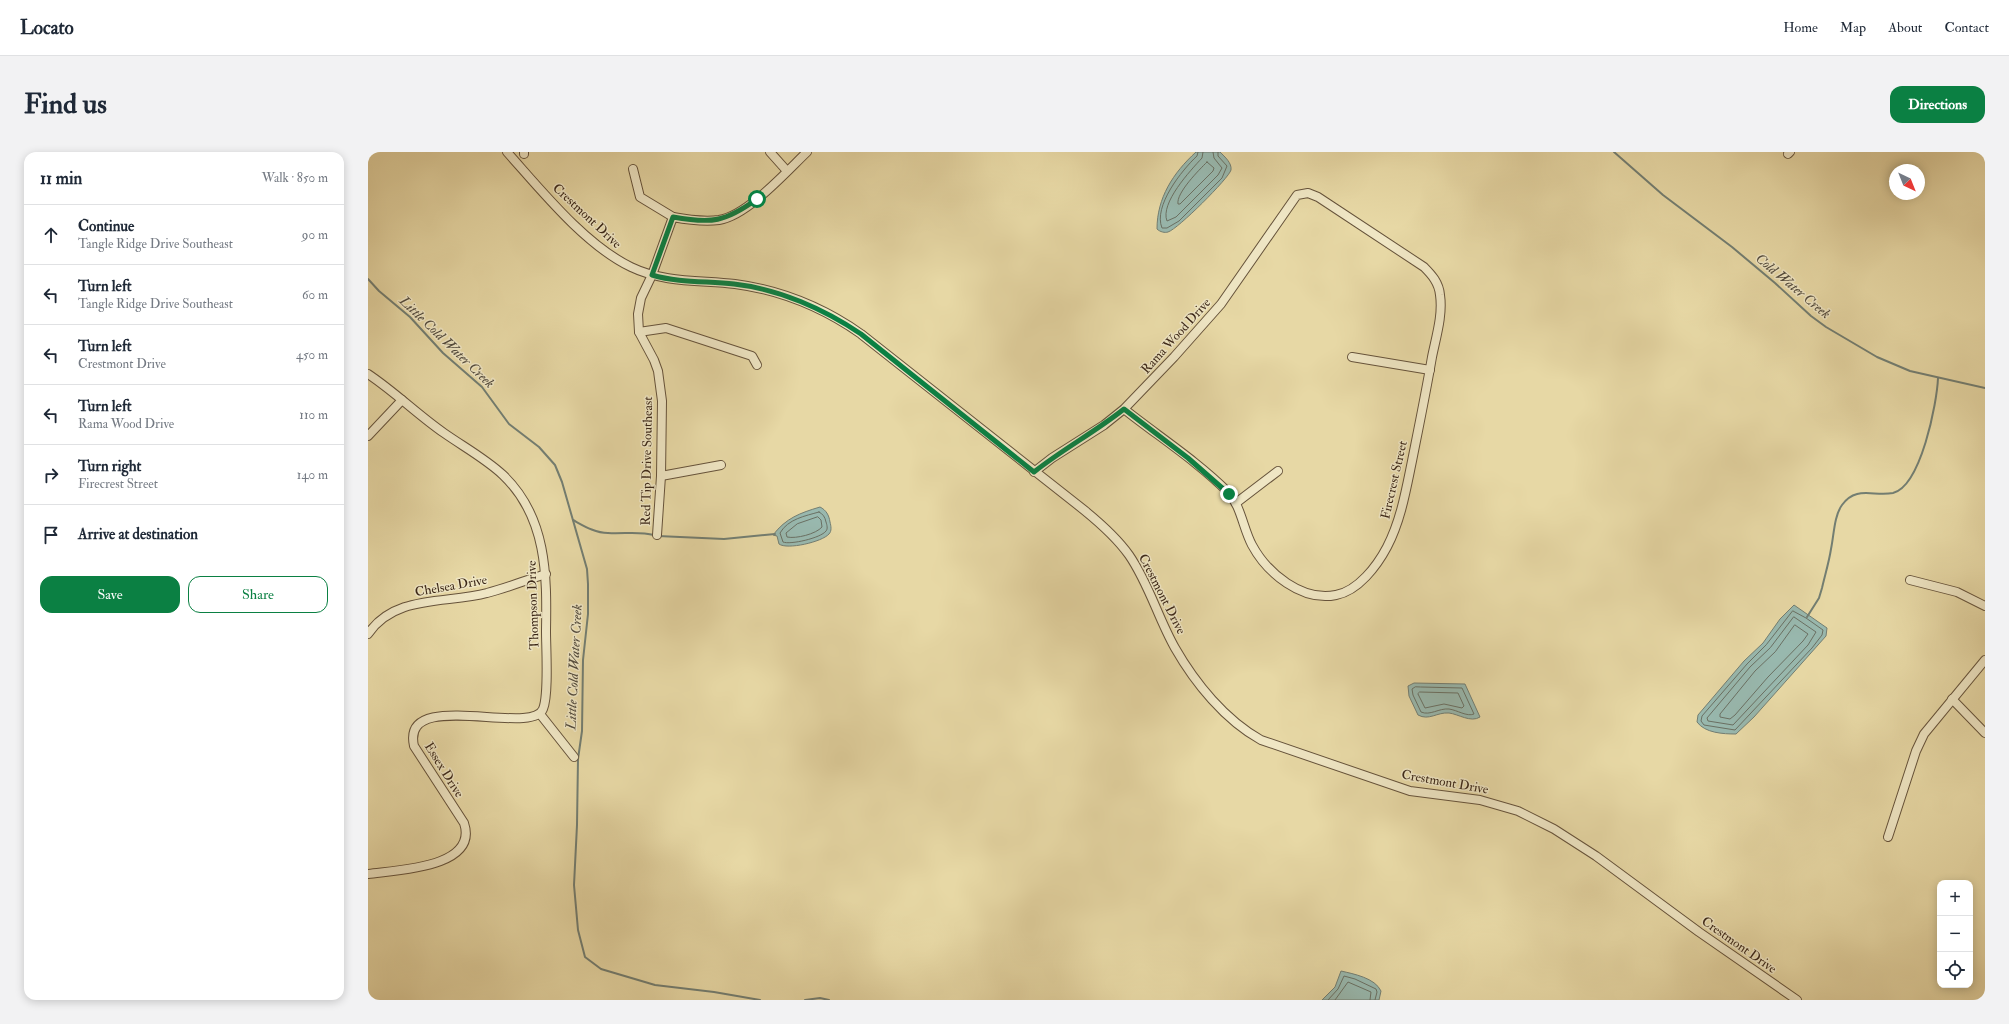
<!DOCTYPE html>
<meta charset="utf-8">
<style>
:root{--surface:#fff;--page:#f2f2f3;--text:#1f2937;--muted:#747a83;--line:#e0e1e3;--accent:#0b8043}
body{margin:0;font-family:"IM FELL Double Pica",serif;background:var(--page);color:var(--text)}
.controls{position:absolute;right:12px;bottom:12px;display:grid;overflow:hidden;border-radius:8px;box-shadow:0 2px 10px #0003}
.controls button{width:36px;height:36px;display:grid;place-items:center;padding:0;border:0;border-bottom:1px solid var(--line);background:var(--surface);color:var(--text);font:20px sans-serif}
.compass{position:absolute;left:1521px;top:12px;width:36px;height:36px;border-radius:50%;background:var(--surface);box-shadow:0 2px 10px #0003;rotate:137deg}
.stop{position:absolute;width:12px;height:12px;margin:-9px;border:3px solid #0b8043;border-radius:50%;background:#fff}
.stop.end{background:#0b8043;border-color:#fff;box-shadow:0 1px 4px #0008}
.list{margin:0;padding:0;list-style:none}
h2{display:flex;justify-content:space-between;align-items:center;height:52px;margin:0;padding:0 16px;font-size:17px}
h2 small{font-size:13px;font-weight:400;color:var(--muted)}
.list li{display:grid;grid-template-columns:26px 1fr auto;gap:12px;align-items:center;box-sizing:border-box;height:60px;padding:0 16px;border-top:1px solid var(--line)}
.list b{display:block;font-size:15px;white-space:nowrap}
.list p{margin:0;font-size:13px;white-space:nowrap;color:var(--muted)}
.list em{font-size:13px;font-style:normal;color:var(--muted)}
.actions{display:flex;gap:8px;padding:12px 16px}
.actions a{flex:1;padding:9px 0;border:1px solid var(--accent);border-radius:12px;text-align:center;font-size:14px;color:var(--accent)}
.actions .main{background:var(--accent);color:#fff}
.icon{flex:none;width:22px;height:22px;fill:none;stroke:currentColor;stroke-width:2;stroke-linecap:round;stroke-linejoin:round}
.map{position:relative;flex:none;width:1617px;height:848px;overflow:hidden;border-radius:12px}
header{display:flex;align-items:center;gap:24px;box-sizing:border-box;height:56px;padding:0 20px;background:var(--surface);border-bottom:1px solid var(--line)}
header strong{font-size:19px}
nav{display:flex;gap:22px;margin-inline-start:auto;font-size:14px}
.intro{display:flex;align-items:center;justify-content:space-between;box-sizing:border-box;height:96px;padding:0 24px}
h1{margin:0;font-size:28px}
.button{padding:10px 18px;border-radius:12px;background:var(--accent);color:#fff;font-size:14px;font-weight:700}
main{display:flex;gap:24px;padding:0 24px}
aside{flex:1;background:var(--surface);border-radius:12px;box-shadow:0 2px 10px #0003}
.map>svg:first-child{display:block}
</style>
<header>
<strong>Locato</strong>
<nav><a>Home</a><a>Map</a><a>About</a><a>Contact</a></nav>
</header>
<div class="intro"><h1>Find us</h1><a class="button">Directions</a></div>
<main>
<aside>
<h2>11 min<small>Walk · 850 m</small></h2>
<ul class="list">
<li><svg class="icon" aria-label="ahead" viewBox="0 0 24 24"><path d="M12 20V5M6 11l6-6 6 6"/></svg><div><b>Continue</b><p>Tangle Ridge Drive Southeast</p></div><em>90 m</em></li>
<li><svg class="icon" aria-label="left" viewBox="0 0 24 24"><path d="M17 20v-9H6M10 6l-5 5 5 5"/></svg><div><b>Turn left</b><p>Tangle Ridge Drive Southeast</p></div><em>60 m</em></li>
<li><svg class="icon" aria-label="left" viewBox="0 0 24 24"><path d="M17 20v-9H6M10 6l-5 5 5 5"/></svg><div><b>Turn left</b><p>Crestmont Drive</p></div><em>450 m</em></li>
<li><svg class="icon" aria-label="left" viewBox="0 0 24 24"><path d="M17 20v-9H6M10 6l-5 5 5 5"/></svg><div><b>Turn left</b><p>Rama Wood Drive</p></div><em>110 m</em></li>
<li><svg class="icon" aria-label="right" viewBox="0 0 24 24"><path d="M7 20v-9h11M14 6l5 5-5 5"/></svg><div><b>Turn right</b><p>Firecrest Street</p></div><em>140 m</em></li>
<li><svg class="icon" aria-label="arrive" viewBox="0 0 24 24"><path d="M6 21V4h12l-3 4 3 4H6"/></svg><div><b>Arrive at destination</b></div></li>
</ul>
<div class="actions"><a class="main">Save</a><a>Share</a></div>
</aside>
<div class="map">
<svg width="1617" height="848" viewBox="0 0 1617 848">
<rect width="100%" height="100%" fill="#e7d8a5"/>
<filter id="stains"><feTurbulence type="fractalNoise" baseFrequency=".005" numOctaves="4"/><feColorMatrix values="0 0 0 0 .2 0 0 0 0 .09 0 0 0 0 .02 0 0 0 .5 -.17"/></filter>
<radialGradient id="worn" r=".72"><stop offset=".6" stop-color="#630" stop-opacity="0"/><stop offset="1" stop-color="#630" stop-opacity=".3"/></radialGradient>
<g fill="#98b8ae" stroke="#737e72">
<path d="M828 0H852C857 5 864 11 863 18 861 26 810 77 800 80 797 81 792 80 789 77 789 46 805 21 828 0Z"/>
<path d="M452 355C458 358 461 363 462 370 463 374 464 379 461 382 454 390 419 398 411 392L409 384 405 383C418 366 432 361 452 355Z"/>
<path d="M1426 453 1459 476 1458 484 1386 565 1368 582C1355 582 1337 581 1329 570L1330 563 1376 509 1395 491 1412 467Z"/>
<path d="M1046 531 1097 532 1112 565C1103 571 1090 562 1081 561 1069 560 1061 569 1050 563L1041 544 1040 534Z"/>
<path d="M973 819C986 822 1007 826 1013 839L1011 848H954L967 835Z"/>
</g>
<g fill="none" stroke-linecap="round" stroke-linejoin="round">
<g stroke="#6a7063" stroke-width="1">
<path d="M830 0 829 4C814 18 785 54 794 76H799L811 69 854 26 859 14 850 4V0"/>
<path d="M835 0 834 6C822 19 792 51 799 69L808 65 850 23 854 16 846 6 845 0"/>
<path d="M839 10 846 16 845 19 812 52H810C808 41 831 18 839 10Z"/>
<path d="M451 360C455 362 457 365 458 370 459 373 460 377 458 379 453 386 422 393 415 390L412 381C420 367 437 364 451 360Z"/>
<path d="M450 365 453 368 454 375C448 382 428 387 419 385L418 381 429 372Z"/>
<path d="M1425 459 1438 466 1455 478 1454 483 1444 496 1367 578 1336 573 1333 569 1334 564 1379 512 1398 493Z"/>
<path d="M1426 465 1448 480 1440 493 1365 573 1340 569 1339 566 1382 515 1402 496Z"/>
<path d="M1427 473 1440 482 1435 489 1400 525 1367 563 1362 567 1352 565V562L1387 519 1407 500Z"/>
<path d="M1053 535 1094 536 1106 562C1099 565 1089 558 1081 557 1071 556 1062 564 1053 560L1045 543 1044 537 1047 535Z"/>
<path d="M1052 540 1090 541 1096 554 1094 556 1076 552 1057 556 1050 542Z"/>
<path d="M960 848 970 837 976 824 987 827 1008 837 1009 840 1007 848"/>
<path d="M967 848 980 830 1003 840 1002 848"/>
</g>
<g stroke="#737e72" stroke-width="2">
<path d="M1246 0 1295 43 1364 95 1407 131 1443 164 1458 175 1509 205 1542 219 1617 236"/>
<path d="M0 127 11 139 42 165 75 201 114 235 141 272 171 295 187 313 194 330 219 417 220 432V462L215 508 214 579 210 607 209 673 206 733 210 778 217 805 233 817 287 833 346 840 392 848"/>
<path d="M205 368C216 374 227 381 240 381 256 382 271 379 286 383"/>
<path d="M290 384 356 387 407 382"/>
<path d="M1439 465 1451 446 1454 436C1457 423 1461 410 1463 397 1466 383 1466 364 1474 353 1488 333 1506 345 1525 341 1553 334 1569 251 1570 226"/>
<path d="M437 848 452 846 461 848"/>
</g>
<g stroke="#66533b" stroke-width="10">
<g id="minor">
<path d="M139 0C173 38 217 93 263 115 296 131 332 128 367 132 412 138 456 156 493 182L716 358C732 371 749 386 761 403 781 432 790 466 807 496 827 531 857 568 893 588L1042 639 1112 648 1150 659 1186 677 1228 704 1331 780 1429 848"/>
<path d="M156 0V2"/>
<path d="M402 0 419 19"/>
<path d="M1420 2 1422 0"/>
<path d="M265 17 272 45 305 65"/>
<path d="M271 180 298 176 384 204 389 213"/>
<path d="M984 205 1062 218"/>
<path d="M0 222C27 240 50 263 76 281 96 295 118 307 135 323 179 365 179 423 178 479 178 496 181 543 175 557 164 585 33 535 46 594L96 671C111 716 28 718 0 722"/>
<path d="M0 284 34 248"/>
<path d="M666 320 684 306 736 273 756 257 806 205 853 152 929 43 940 41 950 45 1056 115C1064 123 1071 131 1072 143 1075 163 1068 185 1064 205 1058 240 1051 274 1044 309 1038 338 1033 368 1019 395 1009 414 990 439 968 443 934 450 899 421 884 393 875 376 873 354 860 340 829 309 790 284 756 257"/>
<path d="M293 324 353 313"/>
<path d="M868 351 910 319"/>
<path d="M289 383 293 324 294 249 290 219 286 208 271 180 270 162 273 146 284 123 305 65C321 68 335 70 351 68 380 63 418 20 439 0"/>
<path d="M1542 428 1589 440 1617 454"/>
<path d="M0 482C27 442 79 452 119 441 139 436 158 428 178 422"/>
<path d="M1584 547 1617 581"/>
<path d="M172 562 206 605"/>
<path d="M1520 685 1548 599 1556 582 1617 508"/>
</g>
</g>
<use href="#minor" stroke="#efe6c4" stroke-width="8"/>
</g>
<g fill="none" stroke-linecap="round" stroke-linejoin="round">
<path stroke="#0b8043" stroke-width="5" d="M389 47C357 70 344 72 305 65L284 123C311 131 339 129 366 132 411 137 456 157 493 182L666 320C695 297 727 280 756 257L820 306 861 342"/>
</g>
<g text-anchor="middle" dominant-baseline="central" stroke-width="3" stroke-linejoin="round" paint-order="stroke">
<g font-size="13" fill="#3b2718" stroke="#efe6c4">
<text transform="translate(219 64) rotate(43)">Crestmont Drive</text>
<text transform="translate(808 184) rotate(-48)">Rama Wood Drive</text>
<text transform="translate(279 309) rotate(-89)">Red Tip Drive Southeast</text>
<text transform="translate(1026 328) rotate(-77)">Firecrest Street</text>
<text transform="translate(83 434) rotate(-10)">Chelsea Drive</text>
<text transform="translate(794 442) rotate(63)">Crestmont Drive</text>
<text transform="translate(165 453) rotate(-92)">Thompson Drive</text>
<text transform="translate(76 618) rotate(58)">Essex Drive</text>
<text transform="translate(1077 630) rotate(10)">Crestmont Drive</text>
<text transform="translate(1371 793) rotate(35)">Crestmont Drive</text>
</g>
<g font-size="14" font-style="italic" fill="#524b3e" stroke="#efe6c4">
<text transform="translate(1425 134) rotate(40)">Cold Water Creek</text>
<text transform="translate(79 190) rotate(44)">Little Cold Water Creek</text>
<text transform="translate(206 515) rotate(-87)">Little Cold Water Creek</text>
</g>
</g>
<rect width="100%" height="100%" filter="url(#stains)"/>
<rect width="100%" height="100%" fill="url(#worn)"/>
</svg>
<div class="controls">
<button>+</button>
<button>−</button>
<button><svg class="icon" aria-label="locate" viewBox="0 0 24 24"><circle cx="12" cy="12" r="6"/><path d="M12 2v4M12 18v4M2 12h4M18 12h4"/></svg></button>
</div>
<svg class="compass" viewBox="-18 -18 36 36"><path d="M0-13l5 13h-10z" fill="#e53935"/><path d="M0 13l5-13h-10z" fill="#747a83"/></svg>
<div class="stop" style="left:389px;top:47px"></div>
<div class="stop end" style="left:861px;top:342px"></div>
</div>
</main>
